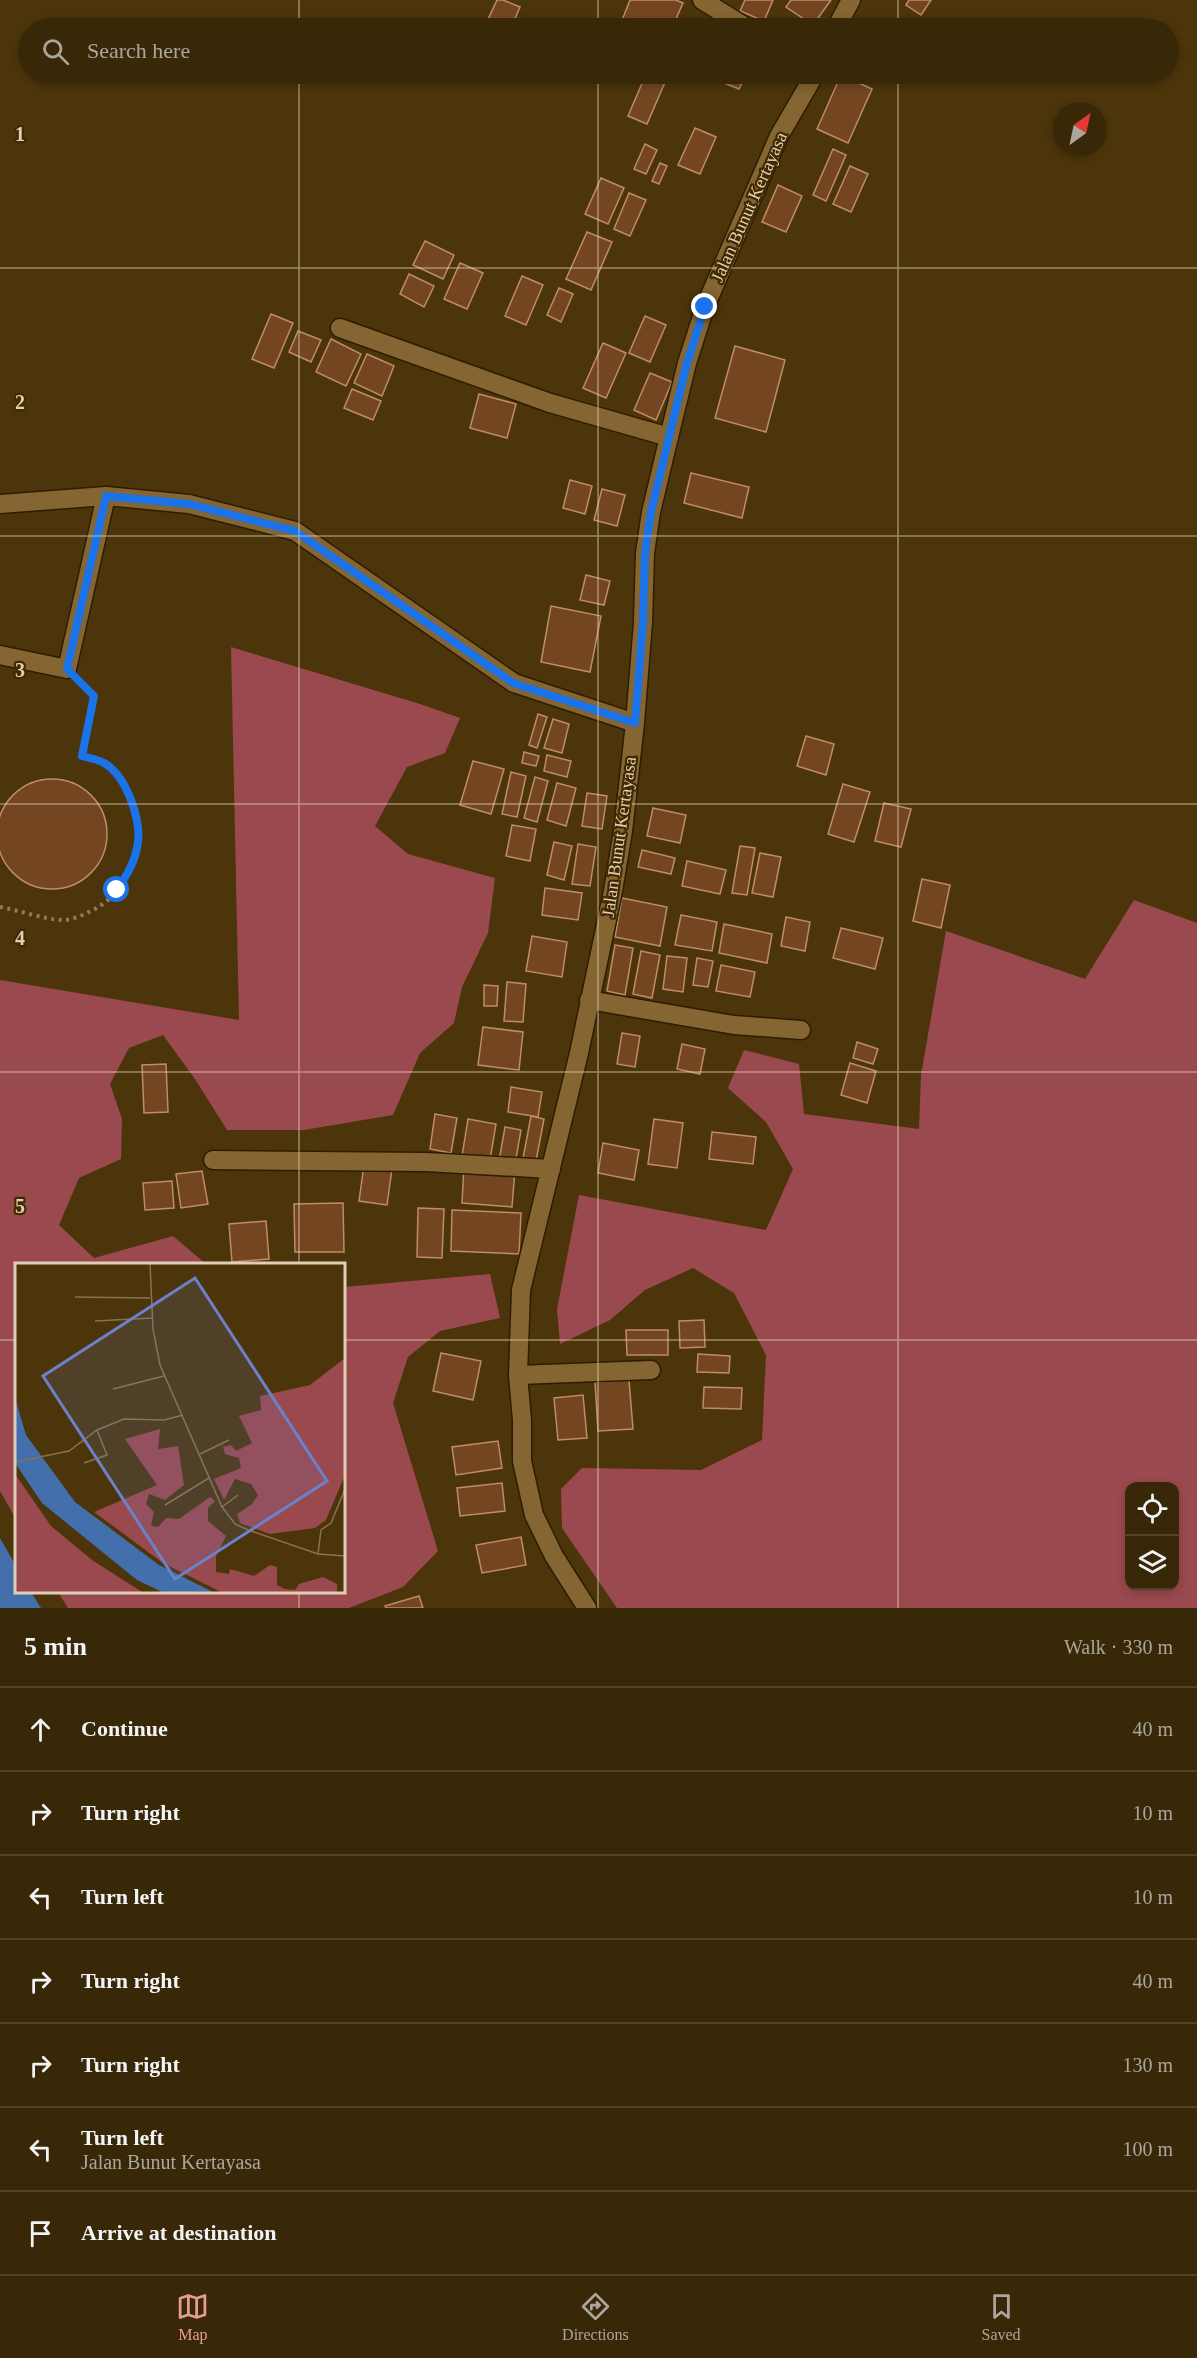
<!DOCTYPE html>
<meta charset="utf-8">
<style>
:root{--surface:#392808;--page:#443416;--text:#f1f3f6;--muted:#aba69c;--line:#534429;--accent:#e69b98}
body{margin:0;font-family:"Times New Roman",serif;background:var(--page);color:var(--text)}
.controls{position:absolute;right:18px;bottom:18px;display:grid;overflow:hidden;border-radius:12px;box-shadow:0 3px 9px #0003}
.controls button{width:54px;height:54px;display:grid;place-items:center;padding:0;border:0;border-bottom:2px solid var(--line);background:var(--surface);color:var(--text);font:30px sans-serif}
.compass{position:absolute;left:1053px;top:102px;width:54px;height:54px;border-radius:50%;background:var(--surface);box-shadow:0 3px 9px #0003;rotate:33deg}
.stop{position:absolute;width:18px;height:18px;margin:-14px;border:4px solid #1a73e8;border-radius:50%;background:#fff}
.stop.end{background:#1a73e8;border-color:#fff;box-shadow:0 2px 6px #0008}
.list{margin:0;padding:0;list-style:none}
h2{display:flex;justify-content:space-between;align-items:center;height:78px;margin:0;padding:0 24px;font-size:26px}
h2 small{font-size:20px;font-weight:400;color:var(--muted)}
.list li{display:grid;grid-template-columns:39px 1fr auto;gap:18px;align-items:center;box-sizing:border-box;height:84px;padding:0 24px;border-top:2px solid var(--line)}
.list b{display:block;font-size:22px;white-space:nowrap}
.list p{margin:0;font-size:20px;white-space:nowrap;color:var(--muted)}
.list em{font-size:20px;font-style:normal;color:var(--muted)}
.icon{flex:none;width:33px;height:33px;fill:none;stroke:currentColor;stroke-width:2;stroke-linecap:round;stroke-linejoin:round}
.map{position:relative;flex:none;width:1197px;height:1608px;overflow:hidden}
.search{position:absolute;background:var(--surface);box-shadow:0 3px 9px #0003;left:18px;right:18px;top:18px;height:66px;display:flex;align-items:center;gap:15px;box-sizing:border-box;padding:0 21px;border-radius:33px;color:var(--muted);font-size:22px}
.sheet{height:666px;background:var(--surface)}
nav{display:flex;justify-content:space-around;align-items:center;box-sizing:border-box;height:84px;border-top:2px solid var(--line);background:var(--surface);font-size:16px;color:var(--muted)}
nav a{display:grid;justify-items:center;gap:3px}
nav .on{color:var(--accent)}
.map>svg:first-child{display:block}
</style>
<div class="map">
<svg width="1197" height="1608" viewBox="0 0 1197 1608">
<rect width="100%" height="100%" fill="#4c350b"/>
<g fill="#9a494e" fill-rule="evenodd">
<path d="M231 647 420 704 460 718 445 753 407 767 375 826 408 854 495 878 488 933 462 987 454 1023 420 1053 393 1115 304 1130H227L195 1079 163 1035 129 1048 110 1084 122 1119 121 1159 79 1178 59 1225 94 1258 173 1236 206 1264H16V1519L0 1491V980L239 1020Z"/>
<path d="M1134 900 1197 923V1608H617L562 1528 561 1489 582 1468 701 1470 762 1440 766 1355 734 1293 693 1268 645 1290 610 1320 560 1344 557 1309 579 1195 766 1230 793 1169 766 1122 728 1088 744 1050 799 1064 804 1114 919 1129 921 1075 946 931 1085 979ZM1130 1486H1174V1586H1130Z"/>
<path d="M490 1274 500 1318 440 1331 408 1357 393 1403 438 1551 403 1587 349 1608H68L58 1592H344V1287Z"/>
</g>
<path fill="#446fad" d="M0 1538 16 1566V1592H31L41 1608H0Z"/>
<g fill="#734621" stroke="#be8c66" stroke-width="1.5">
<path d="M497 0H503L520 7 511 28H484Z"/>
<path d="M630 0H676L683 3 672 28H619Z"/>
<path d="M745 0H773L764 21 740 11Z"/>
<path d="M791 0H831L813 25 786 7Z"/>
<path d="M909 0H931L921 15 906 5Z"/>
<path d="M646 74H652L666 80 647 124 628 116Z"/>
<path d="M702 74H746L739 89Z"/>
<path d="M841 75 872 89 848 143 817 129Z"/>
<path d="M695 128 716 137 700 174 678 165Z"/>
<path d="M645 144 657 150 646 174 634 169Z"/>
<path d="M833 149 846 155 826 201 813 195Z"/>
<path d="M660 163 667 166 659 184 652 181Z"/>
<path d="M850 166 868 174 851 212 833 204Z"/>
<path d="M601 178 624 188 608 224 585 214Z"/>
<path d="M778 185 802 196 786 232 762 222Z"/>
<path d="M629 193 646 200 630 236 614 229Z"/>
<path d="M587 232 612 242 591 290 566 279Z"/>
<path d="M425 241 454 255 443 279 413 265Z"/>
<path d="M460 263 483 273 467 309 444 299Z"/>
<path d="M409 274 434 286 424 307 400 294Z"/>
<path d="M522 276 543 285 526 325 505 316Z"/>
<path d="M559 288 573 294 561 322 547 315Z"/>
<path d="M271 314 293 323 274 368 252 359Z"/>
<path d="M645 316 666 325 650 362 629 353Z"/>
<path d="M298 331 321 340 311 362 289 352Z"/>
<path d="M331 339 361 354 346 386 316 372Z"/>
<path d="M603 343 626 353 606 398 583 388Z"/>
<path d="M735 346 785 360 766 432 715 418Z"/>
<path d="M367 354 394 366 382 396 354 383Z"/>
<path d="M650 373 672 382 656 420 634 410Z"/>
<path d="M352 389 381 401 373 420 344 408Z"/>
<path d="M479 394 516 404 507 438 470 428Z"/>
<path d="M691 473 749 487 742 518 684 503Z"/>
<path d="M570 480 592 486 585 514 563 508Z"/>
<path d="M602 489 625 495 617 526 594 520Z"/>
<path d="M586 575 610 581 604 605 580 600Z"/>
<path d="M551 606 601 616 590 672 541 662Z"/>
<path d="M538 714 547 717 537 748 529 745Z"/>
<path d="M553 719 569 724 562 753 544 748Z"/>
<path d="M806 736 834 744 826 775 797 766Z"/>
<path d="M524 752 539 756 536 766 522 763Z"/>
<path d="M547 755 571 761 567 777 544 771Z"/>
<path d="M473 761 504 769 491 814 460 805Z"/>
<path d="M511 772 526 776 517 817 502 814Z"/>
<path d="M535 777 548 781 537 822 524 818Z"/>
<circle cx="52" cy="834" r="55"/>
<path d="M557 783 576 788 566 826 547 820Z"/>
<path d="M843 784 870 792 854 842 828 834Z"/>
<path d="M587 793 607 796 602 829 582 826Z"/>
<path d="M884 803 911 809 901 847 875 841Z"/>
<path d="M653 808 686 815 680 843 647 836Z"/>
<path d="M512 825 536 829 530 861 506 856Z"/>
<path d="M554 842 572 846 564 880 547 875Z"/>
<path d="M578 844 596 847 590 886 572 884Z"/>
<path d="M740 846 755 848 747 895 732 893Z"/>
<path d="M642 850 675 858 671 874 638 867Z"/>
<path d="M760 853 781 857 773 897 752 893Z"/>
<path d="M687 861 726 870 720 894 682 886Z"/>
<path d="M922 879 950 885 941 928 913 921Z"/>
<path d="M545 888 582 893 578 920 542 915Z"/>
<path d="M622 898 667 907 660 946 615 937Z"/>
<path d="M681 915 717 922 712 951 675 945Z"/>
<path d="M786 917 810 922 805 951 781 946Z"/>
<path d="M724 924 772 934 767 963 719 953Z"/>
<path d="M841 928 883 938 875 969 833 958Z"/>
<path d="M532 936 567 942 562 977 526 971Z"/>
<path d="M615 945 633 948 625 995 607 991Z"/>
<path d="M641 951 660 955 652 998 633 994Z"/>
<path d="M667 956 687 958 683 992 663 989Z"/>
<path d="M697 958 713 961 708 987 693 985Z"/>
<path d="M721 965 755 972 750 997 716 991Z"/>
<path d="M507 982 526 984 523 1022 504 1021Z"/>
<path d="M484 985 498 986 497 1006H484Z"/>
<path d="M483 1027 523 1032 519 1070 478 1065Z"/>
<path d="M622 1033 640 1036 635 1067 617 1064Z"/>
<path d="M857 1042 878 1049 873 1064 853 1058Z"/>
<path d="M682 1044 705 1049 700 1074 677 1069Z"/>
<path d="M850 1063 876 1071 867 1103 841 1095Z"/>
<path d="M166 1064 168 1112 144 1113 142 1065Z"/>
<path d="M511 1087 542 1092 538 1117 508 1112Z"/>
<path d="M435 1114 457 1118 451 1153 430 1149Z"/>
<path d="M531 1116 544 1119 535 1166 522 1164Z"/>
<path d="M468 1119 496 1124 490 1160 462 1156Z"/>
<path d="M654 1119 683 1123 677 1168 648 1164Z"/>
<path d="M505 1127 521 1130 515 1164 499 1161Z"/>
<path d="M712 1132 756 1137 753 1164 709 1159Z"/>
<path d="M603 1143 639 1150 634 1180 598 1173Z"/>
<path d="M364 1165 392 1169 387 1205 359 1201Z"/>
<path d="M464 1165 515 1169 512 1207 462 1203Z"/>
<path d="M202 1171 208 1204 181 1208 176 1174Z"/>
<path d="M172 1181 174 1208 145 1210 143 1183Z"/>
<path d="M343 1203 344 1252H295L294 1204Z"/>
<path d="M418 1208 444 1209 442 1258 417 1257Z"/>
<path d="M452 1210 521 1213 519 1254 451 1251Z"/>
<path d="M266 1221 269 1259 232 1262 229 1224Z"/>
<path d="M704 1320 705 1347 680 1348 679 1321Z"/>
<path d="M626 1330H668V1355H627Z"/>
<path d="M441 1353 481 1361 473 1400 433 1391Z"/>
<path d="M698 1354 730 1356 729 1373 697 1372Z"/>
<path d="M629 1380 633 1429 598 1431 595 1382Z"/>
<path d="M704 1387 742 1388 741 1409 703 1408Z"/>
<path d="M583 1395 587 1438 558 1440 554 1398Z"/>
<path d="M498 1441 502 1468 456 1475 452 1447Z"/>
<path d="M502 1483 505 1511 460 1516 457 1488Z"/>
<path d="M521 1537 526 1565 482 1573 476 1545Z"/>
<path d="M419 1596 423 1608H386L385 1606Z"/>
</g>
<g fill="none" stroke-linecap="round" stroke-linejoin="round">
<g stroke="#2d1d02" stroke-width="21">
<g id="minor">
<path d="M702 0 747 28"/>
<path d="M836 28 851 0"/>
<path d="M340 328 550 403 669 437"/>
<path d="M0 504 106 496 189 504 295 531 514 683 635 723"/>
<path d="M0 655 67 669 106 496"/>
<path d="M589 1000 734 1025 801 1030"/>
<path d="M213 1160 426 1162 551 1169"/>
<path d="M518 1375 651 1370"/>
<path d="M587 1608 554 1556 534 1515 522 1461V1420L518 1375 521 1290 579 1053 613 891 623 831 635 723 643 622 645 553 651 512 669 437 687 363 705 307 779 136 815 74"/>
</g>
</g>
<path stroke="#907b58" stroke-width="4" stroke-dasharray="3 4.5" stroke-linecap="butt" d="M0 907C18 910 46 920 63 920 74 920 84 914 93 910 140 885 149 825 122 783 117 775 112 767 104 762 97 759 88 758 82 756L94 696 82 684"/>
<use href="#minor" stroke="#856531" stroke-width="18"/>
</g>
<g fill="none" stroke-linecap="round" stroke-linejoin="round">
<path stroke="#1a73e8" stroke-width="8" d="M117 890C126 876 134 864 137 848 143 823 127 776 104 763 98 759 89 758 82 756L94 696 67 669 106 496 189 504 295 531 513 683 635 723 643 622 645 553 651 512 687 363 705 307"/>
</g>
<path fill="none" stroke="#e1cfb5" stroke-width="1.5" stroke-opacity="0.55" d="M299 0V28M598 0V28M898 0V28M299 74V1264M598 74V1608M898 74V1608M0 268H1197M0 536H1197M0 804H1197M0 1072H1197M0 1340H16M344 1340H1197M299 1592V1608"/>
<g text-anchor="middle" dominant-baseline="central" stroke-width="4.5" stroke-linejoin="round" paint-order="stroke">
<g font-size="18" fill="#e1cfb5" stroke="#412a00">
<text transform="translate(749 207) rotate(-66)">Jalan Bunut Kertayasa</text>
<text transform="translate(619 837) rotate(-82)">Jalan Bunut Kertayasa</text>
</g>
</g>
<g transform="translate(15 1263)">
<rect width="330" height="330" fill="#4c350b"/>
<path d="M330 95V212L311 257 300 265 255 271 225 260 222 251 237 241 243 232 236 221 220 216 209 237 199 216 226 205 224 195 210 191 208 184 216 182 221 188 237 180 224 153 246 147 245 133 295 122ZM145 166 143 186 163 183 169 222 150 237 134 231 131 241 139 249 136 263 143 264 151 255 164 256 195 234 200 238 193 245V258L211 273 201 293V309L214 311 215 306 239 313 255 302 262 304V322L270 326 280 327 284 321 308 314 322 321V329H206L148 300 79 249 142 222 110 176ZM0 211 36 263 77 297 127 329H0Z" fill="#9a494e"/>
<path d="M0 135 11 172 60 239 144 302 198 329H147L122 317 27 240 0 200Z" fill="#446fad"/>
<path fill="none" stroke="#88734f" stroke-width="1.5" d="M135 1 138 66 145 102 207 244 220 261 233 267 303 291 330 293M60 34 135 35M80 58 137 55M98 126 149 113M185 191 214 177M0 199 54 188 82 167 109 156 149 157 168 152M69 200 92 192 82 167M150 242 194 215M207 244 223 232M303 291 306 267 316 260 330 226"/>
<path fill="#6b82ca" fill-opacity="0.15" stroke="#6b82ca" stroke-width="3" d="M180 15 312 218 160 316 28 113Z"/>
<rect width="330" height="330" fill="none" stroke="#e1cfb5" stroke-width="3"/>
</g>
<g font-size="20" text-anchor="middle" font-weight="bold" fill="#e1cfb5" stroke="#412a00" stroke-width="4.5" stroke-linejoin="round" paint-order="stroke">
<text x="20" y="141">1</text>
<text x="20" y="409">2</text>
<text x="20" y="677">3</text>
<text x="20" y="945">4</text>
<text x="20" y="1213">5</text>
</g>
</svg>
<div class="controls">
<button><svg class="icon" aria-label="locate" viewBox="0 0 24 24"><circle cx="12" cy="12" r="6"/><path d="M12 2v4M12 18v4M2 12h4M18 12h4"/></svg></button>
<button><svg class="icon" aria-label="layers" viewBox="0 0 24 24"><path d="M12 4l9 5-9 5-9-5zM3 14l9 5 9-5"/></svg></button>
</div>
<svg class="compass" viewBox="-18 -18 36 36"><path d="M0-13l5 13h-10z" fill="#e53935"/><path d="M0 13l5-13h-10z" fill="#aba69c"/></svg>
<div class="stop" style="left:117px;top:890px"></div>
<div class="stop end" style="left:705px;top:307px"></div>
<div class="search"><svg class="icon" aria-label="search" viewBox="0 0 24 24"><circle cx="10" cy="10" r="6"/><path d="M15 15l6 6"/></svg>Search here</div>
</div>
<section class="sheet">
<h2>5 min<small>Walk · 330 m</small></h2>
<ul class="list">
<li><svg class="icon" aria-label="ahead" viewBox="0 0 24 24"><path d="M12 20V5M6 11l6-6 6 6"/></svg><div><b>Continue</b></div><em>40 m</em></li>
<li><svg class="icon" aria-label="right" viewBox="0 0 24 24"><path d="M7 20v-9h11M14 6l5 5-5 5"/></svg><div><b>Turn right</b></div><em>10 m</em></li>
<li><svg class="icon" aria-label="left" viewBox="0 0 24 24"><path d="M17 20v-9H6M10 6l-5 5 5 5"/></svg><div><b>Turn left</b></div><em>10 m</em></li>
<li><svg class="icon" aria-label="right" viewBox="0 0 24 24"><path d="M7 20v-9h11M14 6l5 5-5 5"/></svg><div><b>Turn right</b></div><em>40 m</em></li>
<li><svg class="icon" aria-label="right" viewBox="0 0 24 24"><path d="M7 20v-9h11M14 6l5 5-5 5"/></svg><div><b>Turn right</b></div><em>130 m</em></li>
<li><svg class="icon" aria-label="left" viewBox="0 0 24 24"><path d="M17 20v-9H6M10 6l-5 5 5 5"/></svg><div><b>Turn left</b><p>Jalan Bunut Kertayasa</p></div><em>100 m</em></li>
<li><svg class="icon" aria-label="arrive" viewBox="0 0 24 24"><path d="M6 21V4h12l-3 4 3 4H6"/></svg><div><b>Arrive at destination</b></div></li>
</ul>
</section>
<nav>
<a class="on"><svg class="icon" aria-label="map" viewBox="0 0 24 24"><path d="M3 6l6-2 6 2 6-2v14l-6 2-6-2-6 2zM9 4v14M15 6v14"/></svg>Map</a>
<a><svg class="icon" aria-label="directions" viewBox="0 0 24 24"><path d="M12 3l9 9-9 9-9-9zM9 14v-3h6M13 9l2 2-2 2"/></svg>Directions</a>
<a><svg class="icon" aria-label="saved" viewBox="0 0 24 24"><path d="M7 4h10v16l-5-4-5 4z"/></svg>Saved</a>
</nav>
